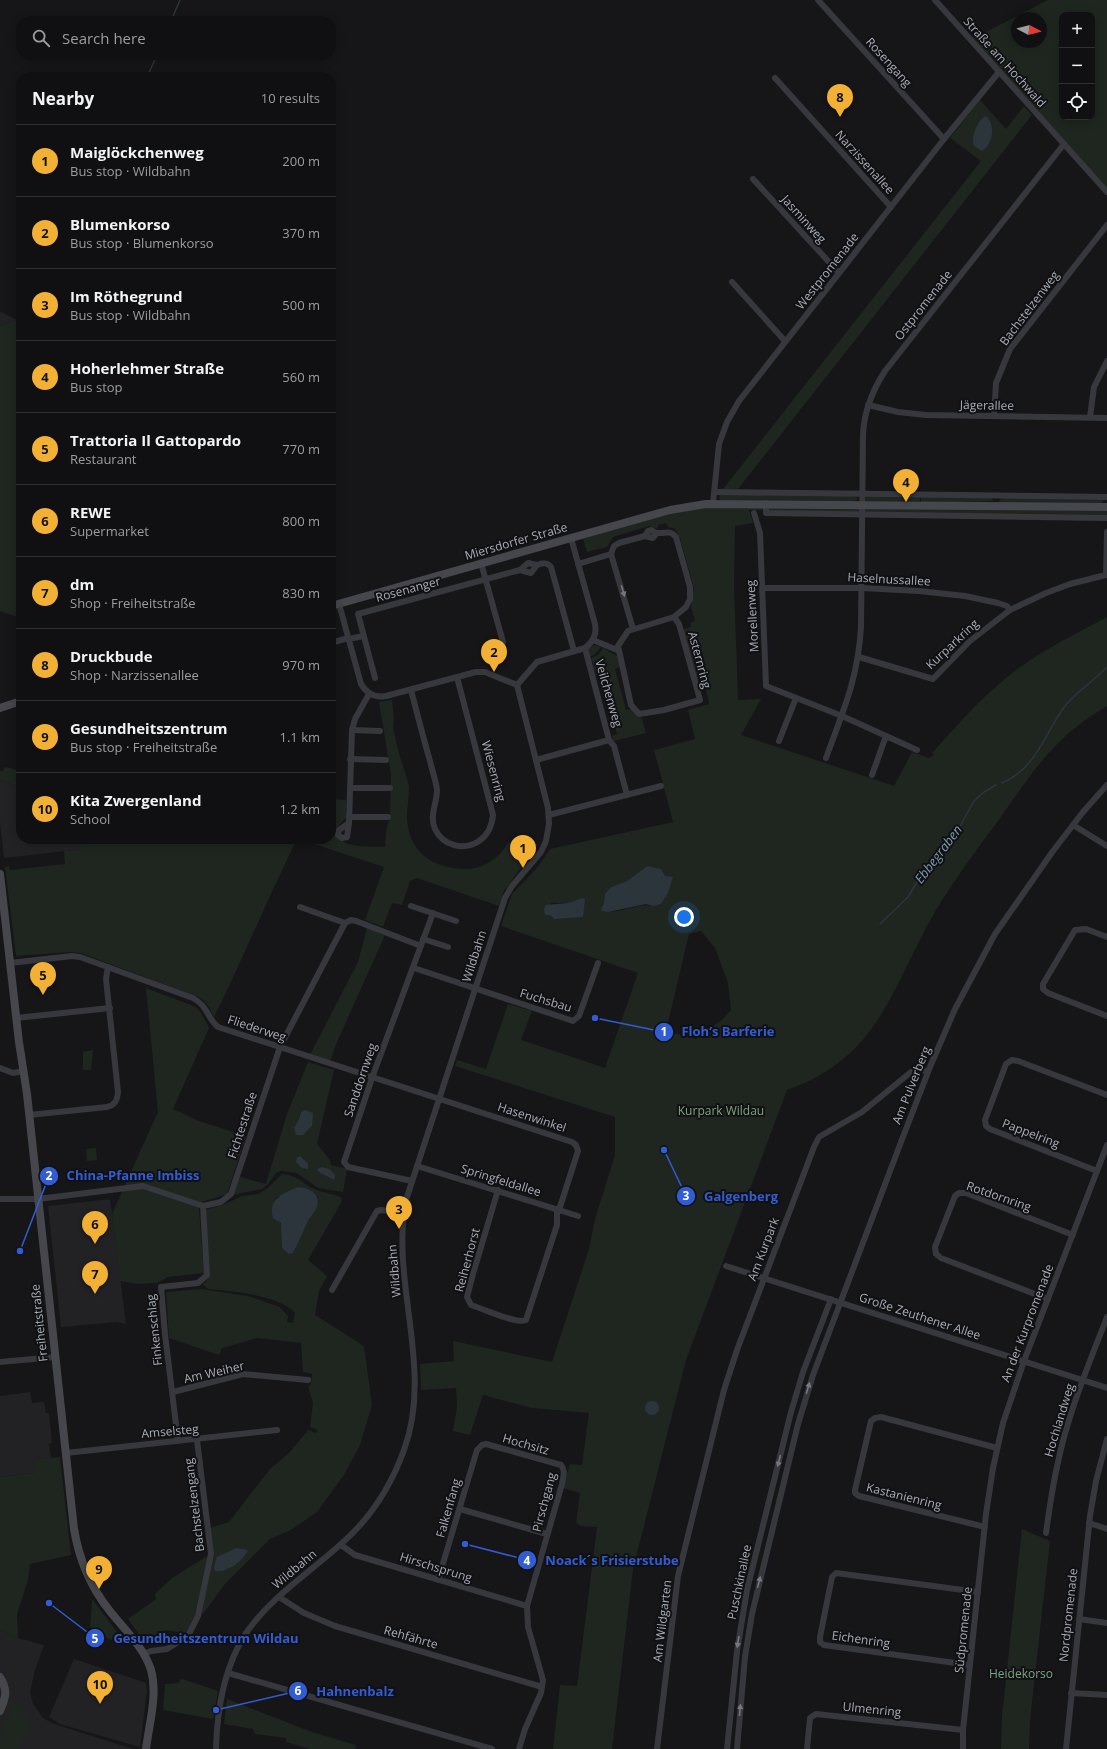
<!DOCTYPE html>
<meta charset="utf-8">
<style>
:root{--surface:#101012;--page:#1e1e20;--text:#f1f3f6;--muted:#9c9d9f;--line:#303032;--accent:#f2b134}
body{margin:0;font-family:"Open Sans",sans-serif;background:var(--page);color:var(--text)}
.controls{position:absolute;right:12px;top:12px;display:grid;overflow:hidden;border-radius:8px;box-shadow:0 2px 10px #0003}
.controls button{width:36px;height:36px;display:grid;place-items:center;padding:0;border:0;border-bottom:1px solid var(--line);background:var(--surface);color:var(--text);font:20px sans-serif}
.compass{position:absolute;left:1011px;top:12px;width:36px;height:36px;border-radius:50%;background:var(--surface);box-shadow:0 2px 10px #0003;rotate:97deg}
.you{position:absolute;left:684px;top:917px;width:14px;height:14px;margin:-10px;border:3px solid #fff;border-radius:50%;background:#1a73e8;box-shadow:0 0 0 6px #1a73e833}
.badge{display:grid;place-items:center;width:26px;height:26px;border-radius:50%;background:var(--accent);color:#111;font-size:13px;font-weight:700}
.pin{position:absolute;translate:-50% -33px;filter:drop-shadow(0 1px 2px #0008)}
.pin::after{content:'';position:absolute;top:21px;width:14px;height:12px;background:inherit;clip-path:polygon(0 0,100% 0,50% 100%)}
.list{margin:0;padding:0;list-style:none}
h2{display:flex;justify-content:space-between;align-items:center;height:52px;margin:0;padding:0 16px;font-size:17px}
h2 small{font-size:13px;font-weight:400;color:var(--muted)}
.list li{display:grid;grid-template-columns:26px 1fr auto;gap:12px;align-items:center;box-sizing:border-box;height:72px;padding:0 16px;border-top:1px solid var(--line)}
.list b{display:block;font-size:15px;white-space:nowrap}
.list p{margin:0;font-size:13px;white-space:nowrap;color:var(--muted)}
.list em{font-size:13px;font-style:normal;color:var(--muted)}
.icon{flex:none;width:22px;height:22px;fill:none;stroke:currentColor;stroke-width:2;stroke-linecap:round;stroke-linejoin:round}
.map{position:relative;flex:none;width:1107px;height:1749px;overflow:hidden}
.search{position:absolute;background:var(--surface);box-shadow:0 2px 10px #0003;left:16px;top:16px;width:320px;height:44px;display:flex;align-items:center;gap:10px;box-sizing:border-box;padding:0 14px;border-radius:16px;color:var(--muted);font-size:15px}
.panel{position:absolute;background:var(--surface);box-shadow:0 2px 10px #0003;left:16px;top:72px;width:320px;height:772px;border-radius:16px}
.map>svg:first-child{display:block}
</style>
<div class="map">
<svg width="1107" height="1749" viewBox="0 0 1107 1749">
<rect width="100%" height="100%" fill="#161618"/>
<g fill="#222225">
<path d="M0 311 1 312 17 320 0 325Z"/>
<path d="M0 780 21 788V839H83V849L4 858 0 823Z"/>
<path d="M110 1199 126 1324 117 1322 61 1327 48 1206Z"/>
<path d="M30 1392 32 1403 44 1402 46 1413H49L52 1443 49 1444 51 1458 39 1459 35 1473 0 1477V1396Z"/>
<path d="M0 1630 18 1638 44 1645 35 1670 30 1692 33 1704 43 1718 54 1724 133 1749H0Z"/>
<path d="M74 1659 146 1683 147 1691 140 1747 60 1724 49 1717Z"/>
</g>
<g fill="#1e261f" fill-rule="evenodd">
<path d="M1048 0H1107V188L978 45 974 38ZM1062 15H1092V117H1062ZM1017 18H1041V42H1017Z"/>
<path d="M980 100 1006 129 1024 106 1032 115 738 489H723L981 161 950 138Z"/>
<path d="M17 320H21V618L0 611V325Z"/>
<path d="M720 495H855L858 499 853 502 722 501 719 499Z"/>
<path d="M867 496 913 498 915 496H920V501H867L865 499Z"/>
<path d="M921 496 990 497 994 501 921 503Z"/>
<path d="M1002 498 1103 500V501L1102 503H1000L999 500Z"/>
<path d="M718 506 1107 511V517L749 510 753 523 735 526 734 585 738 700 761 699 741 735 894 786 912 752 929 758 934 755 932 753C953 730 974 705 998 685 1030 656 1070 637 1107 617V706C1094 714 1082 722 1070 732 1041 757 1020 790 998 821 976 850 955 879 936 910 891 987 881 1057 787 1090L686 1360 633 1569 612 1749H553L560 1685 577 1686 597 1527 581 1526 576 1523 580 1493 563 1488 570 1464 582 1465 589 1413 532 1408 483 1395 470 1435 453 1431 457 1407 456 1388 421 1390 420 1364 454 1361 453 1341 552 1362 589 1249 595 1219 615 1155V1117L455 1066 457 1060 486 1069 508 1004 532 1011 521 1040 605 1068 638 973 501 926 512 894 537 868 550 849 673 822 654 750 695 739 688 710 709 704 704 679 695 681 681 630 691 627 690 623 695 621 691 607 694 588 680 538 675 529 668 527 666 523 658 525V529L649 526 613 537 607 547 587 552 583 539 670 513ZM647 866 665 876 653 906C636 902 617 917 601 909L611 887 627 881ZM582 898 554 919 550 915 551 903H568ZM701 931 715 948 728 983 731 1010 723 1019 696 1039 666 1031 689 934Z"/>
<path d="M595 645 601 647 594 655 589 657V648Z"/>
<path d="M603 648 617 656 620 667 615 669 626 710 631 709 638 717 642 718 646 733 614 741 612 736 617 734 600 674 596 675 591 658 598 655Z"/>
<path d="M392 700 394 719 393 728C396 740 398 752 402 763 404 771 408 779 409 787 409 797 407 807 407 818 409 852 431 867 463 869 483 870 499 858 508 843L538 844 504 891 499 906 417 878 410 881 402 905 392 903 383 927 365 920 384 867 299 839H331V799L346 800V818L337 827 334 834C345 849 368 846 385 847L386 832 390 816 391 774 379 702Z"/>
<path d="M5 767 17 770 21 768V788L0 780V771H3Z"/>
<path d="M83 839H297C268 898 243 958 214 1017L209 1007 201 998 81 953 70 952 16 956 5 867 9 866 10 870 65 864 64 851 82 849Z"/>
<path d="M367 928 385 935 337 1042 330 1061 310 1055 358 962Z"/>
<path d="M146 988 196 1007 201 1013 209 1028 173 1109 199 1121 246 1136 227 1194 202 1202 199 1209 204 1273 168 1277 157 1283 137 1284 120 1281 112 1214 158 1112Z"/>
<path d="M93 1050 91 1070H83V1052Z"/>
<path d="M308 1062 334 1070 317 1144 330 1160 331 1165 347 1169 343 1192 318 1188 297 1173 281 1171 276 1173 268 1184 262 1189 233 1195 240 1177 266 1184 287 1114ZM301 1112 312 1126 303 1135 294 1129 299 1119Z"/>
<path d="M96 1148 97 1160 87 1161 86 1149Z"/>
<path d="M282 1174C296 1174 302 1183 314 1189 323 1193 333 1193 342 1198L341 1203 308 1260 327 1276 319 1291 315 1315 364 1346 372 1405 360 1445 344 1475 317 1512 291 1530 270 1539 225 1584 203 1614 200 1611 208 1575 210 1528 229 1522 270 1469 289 1453 308 1430 316 1433 318 1430 310 1427 313 1403 308 1387 311 1384 312 1374 303 1372 301 1343 258 1338 222 1348 219 1355 169 1338 166 1292 201 1289 248 1296 280 1307 288 1316 287 1322 293 1323 295 1313C279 1295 232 1291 208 1289L202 1284 206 1282 210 1274 205 1210 223 1205 242 1196 258 1194 268 1188ZM298 1187 318 1197C318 1209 310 1215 305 1226 301 1235 298 1244 293 1253L282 1230 276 1198Z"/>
<path d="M60 1457 71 1555 30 1564 28 1580 17 1614 18 1638 0 1630V1477L35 1473 34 1464 39 1459Z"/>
<path d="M1022 1529 1050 1541 1030 1720 1029 1749H1001L1002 1716Z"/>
<path d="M209 1555 194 1623 188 1634 166 1630 164 1642 146 1644 128 1619 156 1599 155 1594 172 1578Z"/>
<path d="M92 1599 126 1644 90 1633Z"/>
<path d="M182 1679 218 1691 213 1719 163 1710 165 1684 178 1683Z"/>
<path d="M10 1696 33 1725H29L19 1749H0V1739L14 1703 13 1700 8 1697Z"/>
<path d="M227 1699 312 1732 356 1745 355 1749H310L286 1742V1738L255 1734 253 1729 224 1724Z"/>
</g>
<g fill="#2c353c">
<path d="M986 116C996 125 993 144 982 151L974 146C970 138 978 119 986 116Z"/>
<path d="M647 866 661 869 665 876 673 877 668 893 661 904 653 906 646 904 608 912 602 911 601 909 604 903 605 894 611 887 627 881Z"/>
<path d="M582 898 585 899 583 917 554 919 550 915H545L544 909 546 905 568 903Z"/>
<path d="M305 1110 313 1113 312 1126 303 1135H296L294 1128 299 1119 301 1112Z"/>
<path d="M300 1156 308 1164V1169L302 1168 296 1162 297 1158Z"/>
<path d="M322 1167 329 1169 335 1175 334 1180 319 1172 317 1169Z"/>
<path d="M298 1187C311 1188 324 1196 315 1211 313 1214 310 1217 308 1221 303 1231 299 1242 293 1253L289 1254 282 1248 281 1223 273 1218C268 1199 283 1193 298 1187Z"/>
<circle cx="652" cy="1408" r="7"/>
<path d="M236 1548 248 1550C243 1561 227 1573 215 1571L214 1567 217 1557Z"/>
</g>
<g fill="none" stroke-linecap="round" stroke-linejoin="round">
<g stroke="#2c353c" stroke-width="1.5">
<path d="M171 21 180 0"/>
<path d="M147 77 157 55"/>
<path d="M1002 783C1037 768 1044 734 1065 706 1077 691 1094 681 1107 667"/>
<path d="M880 924 908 897 917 882 929 870 953 839 974 801 984 792 996 785"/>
</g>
<g stroke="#37383d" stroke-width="6">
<path d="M818 0 944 139"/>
<path d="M935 0 1107 192"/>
<path d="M775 78 891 207"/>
<path d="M753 179 839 273"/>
<path d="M732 282 785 341"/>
<path d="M868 405 898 412 926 415 1107 418"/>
<path d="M994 416 996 383 1010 349 1107 225"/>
<path d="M1090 417 1094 387 1107 361"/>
<path d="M715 492 1107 497"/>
<path d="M713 503 719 444 727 422 739 401 944 139 999 72"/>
<path d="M766 503V513L1107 518"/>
<path d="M754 513 760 533 766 686 842 716 917 750"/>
<path d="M645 536 648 531 651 530C653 531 655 533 657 533 666 534 669 529 676 537L690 587V599L686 607 674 617 628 631 618 646 631 705 639 714 664 710 700 700 679 624 674 617"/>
<path d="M481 563 503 642"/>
<path d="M578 564 611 554"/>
<path d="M520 570 528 563 537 565"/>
<path d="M764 588H862L919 591 965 596 998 603 1007 606 1010 610"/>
<path d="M339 604 361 684C367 694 375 698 386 696L476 672H485L517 685"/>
<path d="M633 629 611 554 614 546 619 543 645 536 653 538 657 533"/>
<path d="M349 639 363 636"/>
<path d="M593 640 617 650"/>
<path d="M331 643 348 638"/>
<path d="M859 657 933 679 970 641 1010 610 1046 593 1070 584 1106 575 1107 532"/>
<path d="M375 678 358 614 520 570 531 573 537 565C543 563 547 562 551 567L574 651"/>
<path d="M517 685 537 662 585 648C593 642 597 634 595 624L571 538"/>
<path d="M411 690C417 713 423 737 430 761 432 770 436 781 437 790 437 804 429 815 435 829 443 846 464 851 479 841 488 835 492 826 493 815L457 677"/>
<path d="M352 730 380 731"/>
<path d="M609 740 614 746 627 795"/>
<path d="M779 741 796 698"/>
<path d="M826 758C843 711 858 679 861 627L863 435C864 411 872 391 885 371L1064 144"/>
<path d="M350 759 386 760"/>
<path d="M536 760 609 740 585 648"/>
<path d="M872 775 886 736"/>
<path d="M350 788H390"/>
<path d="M549 815 661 786"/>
<path d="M349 817H388"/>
<path d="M349 823 347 837 342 838 338 835 339 830 349 823 352 730 355 719 369 694"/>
<path d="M1073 825 1107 846"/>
<path d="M411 906 456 921"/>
<path d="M300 907 345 923"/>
<path d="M1107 937 1086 929 1075 930 1043 984V989L1048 993 1107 1016"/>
<path d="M423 939 448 947"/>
<path d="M10 963 72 956 80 957 193 998C209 1007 206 1017 218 1027L572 1142 576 1145 578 1151 559 1210"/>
<path d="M414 968 573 1021 579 1016 598 963"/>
<path d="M16 1018 110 1008"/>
<path d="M0 1068 13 1073 24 1071"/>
<path d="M29 1115 107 1107C115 1105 117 1101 118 1092L106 979 108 967"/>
<path d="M417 1166 578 1216"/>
<path d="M1097 1171 990 1129 986 1126 985 1120 1006 1064 1012 1060 1018 1061 1107 1095"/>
<path d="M412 1181 348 1167 344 1162 372 1078 433 913"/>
<path d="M498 1190 473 1274 467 1297 471 1305C481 1308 518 1325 526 1320L557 1225V1209"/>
<path d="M0 1199H38L143 1186 203 1206 221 1202 231 1194 280 1047 345 923 351 920 356 921 421 946"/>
<path d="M726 1266 1107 1388"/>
<path d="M332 1290 377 1211 381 1210 404 1213"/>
<path d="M1048 1299 941 1258 936 1254 935 1247 955 1196 959 1193H966L1073 1235"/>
<path d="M0 1362 55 1357"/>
<path d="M173 1392 243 1374 308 1380"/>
<path d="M178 1441 165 1334 161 1287 198 1283 207 1275 203 1206"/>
<path d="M66 1453 277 1430"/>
<path d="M460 1509 547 1534"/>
<path d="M1089 1523 1107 1529"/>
<path d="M985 1527 859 1496 855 1493V1490L871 1421 875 1418 881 1417 997 1448"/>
<path d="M1046 1533C1049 1511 1052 1489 1057 1467 1067 1416 1088 1366 1107 1317"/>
<path d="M341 1545 355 1555 527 1606"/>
<path d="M438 1580 477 1450 482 1445 486 1444 561 1465C566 1471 563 1477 562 1484L527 1606 528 1627 543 1680 541 1693 525 1729 519 1749"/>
<path d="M279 1597 304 1613 335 1626 542 1687"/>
<path d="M1079 1619 1107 1623"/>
<path d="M144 1654 151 1651 167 1649 188 1636 198 1616 211 1554 197 1440"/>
<path d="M970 1665 824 1645 820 1642V1637L832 1577 836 1573 978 1592"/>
<path d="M228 1673 492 1749"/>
<path d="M1071 1693 1107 1695"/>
<path d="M216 1749C217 1709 224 1667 246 1633 271 1597 309 1573 341 1544 371 1518 391 1486 404 1450 434 1368 390 1283 406 1200L505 898 512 886 541 852 546 841 549 824 548 808 517 685"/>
<path d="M657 1749 678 1576 724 1390 737 1350 814 1147 819 1137 862 1112 911 1072 922 1070 928 1072"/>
<path d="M727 1749 737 1651 747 1590 791 1412 803 1372 831 1299"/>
<path d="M737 1749 745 1657 752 1614 798 1424 813 1375 901 1142 930 1067 955 1009 995 934 1053 851 1083 812 1107 785"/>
<path d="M807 1749 810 1718 816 1714 963 1730"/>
<path d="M963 1749V1730L986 1514 993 1468 1003 1423 1024 1361 1107 1145"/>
<path d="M1066 1749 1090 1516 1096 1481 1107 1439"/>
</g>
<g stroke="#45474d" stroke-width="8">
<path d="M331 606 670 510 706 504 1107 507"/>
<path d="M0 708 21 701"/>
<path d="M0 874 19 1042 27 1094 74 1529C79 1559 90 1586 109 1610 123 1628 144 1647 151 1670 158 1695 149 1724 146 1749"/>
<path d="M0 1677C8 1690 6 1697 0 1711"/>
</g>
</g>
<defs><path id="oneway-solid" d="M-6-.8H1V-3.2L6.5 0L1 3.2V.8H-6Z"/></defs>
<g fill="#757881">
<use href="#oneway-solid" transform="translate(623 591) rotate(74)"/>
<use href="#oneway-solid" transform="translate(808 1388) rotate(-73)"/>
<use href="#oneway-solid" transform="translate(779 1461) rotate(104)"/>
<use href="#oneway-solid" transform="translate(759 1582) rotate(-76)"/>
<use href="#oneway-solid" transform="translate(738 1642) rotate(99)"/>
<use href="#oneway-solid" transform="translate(740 1710) rotate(-85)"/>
</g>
<g text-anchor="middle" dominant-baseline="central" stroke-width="4" stroke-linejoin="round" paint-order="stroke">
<g font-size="12" fill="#a8adb8" stroke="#111113">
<text transform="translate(889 62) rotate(48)">Rosengang</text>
<text transform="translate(1005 62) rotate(48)">Straße am Hochwald</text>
<text transform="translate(865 162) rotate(48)">Narzissenallee</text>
<text transform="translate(804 219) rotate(48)">Jasminweg</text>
<text transform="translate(827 271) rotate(-52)">Westpromenade</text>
<text transform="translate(923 305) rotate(-52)">Ostpromenade</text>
<text transform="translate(1029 308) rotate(-53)">Bachstelzenweg</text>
<text transform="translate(987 405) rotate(1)">Jägerallee</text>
<text transform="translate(516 541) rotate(-16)">Miersdorfer Straße</text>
<text transform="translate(889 579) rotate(3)">Haselnussallee</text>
<text transform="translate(408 589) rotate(-15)">Rosenanger</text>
<text transform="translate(752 616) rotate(-93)">Morellenweg</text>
<text transform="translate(952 644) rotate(-43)">Kurparkring</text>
<text transform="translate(700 660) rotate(75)">Asternring</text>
<text transform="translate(609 693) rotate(74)">Veilchenweg</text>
<text transform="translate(494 771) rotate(75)">Wiesenring</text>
<text transform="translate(474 956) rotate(-72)">Wildbahn</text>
<text transform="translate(546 1000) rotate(17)">Fuchsbau</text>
<text transform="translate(257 1028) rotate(18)">Fliederweg</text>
<text transform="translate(360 1080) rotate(-71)">Sanddornweg</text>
<text transform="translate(911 1085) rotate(-68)">Am Pulverberg</text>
<text transform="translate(532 1117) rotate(18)">Hasenwinkel</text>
<text transform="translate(242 1125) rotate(-72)">Fichtestraße</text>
<text transform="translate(1031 1133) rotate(21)">Pappelring</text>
<text transform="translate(501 1180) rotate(17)">Springfeldallee</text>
<text transform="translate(999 1196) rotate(19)">Rotdornring</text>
<text transform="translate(763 1249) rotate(-69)">Am Kurpark</text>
<text transform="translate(467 1260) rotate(-75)">Reiherhorst</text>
<text transform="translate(394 1271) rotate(-95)">Wildbahn</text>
<text transform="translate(920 1316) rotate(18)">Große Zeuthener Allee</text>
<text transform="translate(39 1323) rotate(-96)">Freiheitstraße</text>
<text transform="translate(1027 1323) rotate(-69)">An der Kurpromenade</text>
<text transform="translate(154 1330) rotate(-96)">Finkenschlag</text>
<text transform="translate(214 1372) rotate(-13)">Am Weiher</text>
<text transform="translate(1059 1420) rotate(-73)">Hochlandweg</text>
<text transform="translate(170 1431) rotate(-5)">Amselsteg</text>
<text transform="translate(526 1444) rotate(16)">Hochsitz</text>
<text transform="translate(904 1496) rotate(14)">Kastanienring</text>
<text transform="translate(544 1502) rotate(-75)">Pirschgang</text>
<text transform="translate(194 1505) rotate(-97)">Bachstelzengang</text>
<text transform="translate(448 1508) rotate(-74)">Falkenfang</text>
<text transform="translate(436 1567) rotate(17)">Hirschsprung</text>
<text transform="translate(294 1569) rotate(-40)">Wildbahn</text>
<text transform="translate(739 1582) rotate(-78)">Puschkinallee</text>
<text transform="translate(1068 1615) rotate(-84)">Nordpromenade</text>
<text transform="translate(662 1621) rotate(-83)">Am Wildgarten</text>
<text transform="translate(963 1630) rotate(-84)">Südpromenade</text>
<text transform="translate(411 1637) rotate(16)">Rehfährte</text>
<text transform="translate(861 1639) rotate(8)">Eichenring</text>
<text transform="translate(872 1709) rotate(6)">Ulmenring</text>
</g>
<g font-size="12" fill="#7fa381" stroke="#111113">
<text x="721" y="1110">Kurpark Wildau</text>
<text x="1021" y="1673">Heidekorso</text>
</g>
<g font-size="13" font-style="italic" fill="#7f9bb3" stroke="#111113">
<text transform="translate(938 854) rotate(-53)">Ebbegraben</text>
</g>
</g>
<path fill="none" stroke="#325cd3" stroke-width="1.5" d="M595 1018L664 1032M20 1251L49 1176M664 1150L686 1196M465 1544L527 1560M49 1603L95 1638M216 1710L298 1691"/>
<g fill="#325cd3" stroke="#111113" stroke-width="1.5">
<circle cx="595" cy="1018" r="4"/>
<circle cx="20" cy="1251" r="4"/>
<circle cx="664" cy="1150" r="4"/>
<circle cx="465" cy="1544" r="4"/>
<circle cx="49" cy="1603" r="4"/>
<circle cx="216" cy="1710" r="4"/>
<circle cx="664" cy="1032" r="10"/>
<circle cx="49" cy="1176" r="10"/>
<circle cx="686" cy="1196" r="10"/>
<circle cx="527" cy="1560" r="10"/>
<circle cx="95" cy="1638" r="10"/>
<circle cx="298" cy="1691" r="10"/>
</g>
<g font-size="12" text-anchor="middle" font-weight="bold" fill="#fff">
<text x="664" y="1036">1</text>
<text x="49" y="1180">2</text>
<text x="686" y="1200">3</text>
<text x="527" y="1565">4</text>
<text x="95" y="1643">5</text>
<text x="298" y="1695">6</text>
</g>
<g font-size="13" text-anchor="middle" font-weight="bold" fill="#325cd3" stroke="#111113" stroke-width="4" stroke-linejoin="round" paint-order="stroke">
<text x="728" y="1036">Floh’s Barferie</text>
<text x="133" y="1180">China-Pfanne Imbiss</text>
<text x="741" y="1201">Galgenberg</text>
<text x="612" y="1565">Noack´s Frisierstube</text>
<text x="206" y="1643">Gesundheitszentrum Wildau</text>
<text x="355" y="1696">Hahnenbalz</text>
</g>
</svg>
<div class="controls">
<button>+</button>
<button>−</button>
<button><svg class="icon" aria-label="locate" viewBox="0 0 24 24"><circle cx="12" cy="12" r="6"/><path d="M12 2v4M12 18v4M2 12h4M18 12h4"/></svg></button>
</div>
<svg class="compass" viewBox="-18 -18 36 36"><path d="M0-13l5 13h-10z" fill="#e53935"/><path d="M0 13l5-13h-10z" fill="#9c9d9f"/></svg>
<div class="you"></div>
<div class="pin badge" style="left:523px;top:868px">1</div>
<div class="pin badge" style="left:494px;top:672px">2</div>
<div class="pin badge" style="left:399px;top:1229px">3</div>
<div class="pin badge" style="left:906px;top:502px">4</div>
<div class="pin badge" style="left:43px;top:995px">5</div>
<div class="pin badge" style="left:95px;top:1244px">6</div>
<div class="pin badge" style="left:95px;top:1294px">7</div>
<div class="pin badge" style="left:840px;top:117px">8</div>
<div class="pin badge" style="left:99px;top:1589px">9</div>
<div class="pin badge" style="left:100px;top:1704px">10</div>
<div class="search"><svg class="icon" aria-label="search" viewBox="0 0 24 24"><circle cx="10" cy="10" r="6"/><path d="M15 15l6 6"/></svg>Search here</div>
<section class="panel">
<h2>Nearby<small>10 results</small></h2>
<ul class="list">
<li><span class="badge">1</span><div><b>Maiglöckchenweg</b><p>Bus stop · Wildbahn</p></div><em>200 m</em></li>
<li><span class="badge">2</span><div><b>Blumenkorso</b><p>Bus stop · Blumenkorso</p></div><em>370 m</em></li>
<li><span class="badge">3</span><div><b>Im Röthegrund</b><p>Bus stop · Wildbahn</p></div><em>500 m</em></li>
<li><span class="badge">4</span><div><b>Hoherlehmer Straße</b><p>Bus stop</p></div><em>560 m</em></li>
<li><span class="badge">5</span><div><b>Trattoria Il Gattopardo</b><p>Restaurant</p></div><em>770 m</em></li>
<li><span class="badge">6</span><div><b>REWE</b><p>Supermarket</p></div><em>800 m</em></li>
<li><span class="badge">7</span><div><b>dm</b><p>Shop · Freiheitstraße</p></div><em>830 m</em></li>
<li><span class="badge">8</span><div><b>Druckbude</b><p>Shop · Narzissenallee</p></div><em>970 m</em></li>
<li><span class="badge">9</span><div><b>Gesundheitszentrum</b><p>Bus stop · Freiheitstraße</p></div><em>1.1 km</em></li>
<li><span class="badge">10</span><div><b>Kita Zwergenland</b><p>School</p></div><em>1.2 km</em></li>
</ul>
</section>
</div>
